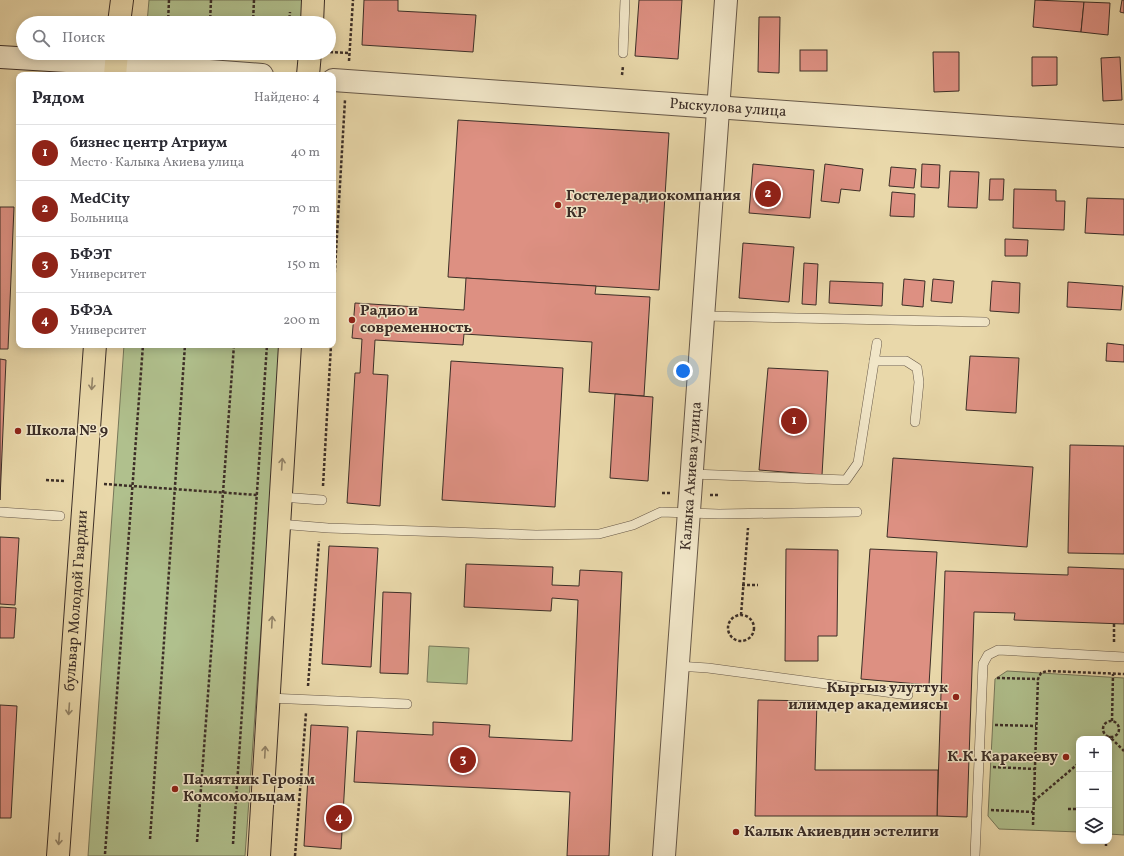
<!DOCTYPE html>
<html lang="ru">
<meta charset="utf-8">
<style>
:root{--surface:#fff;--page:#f7f7f7;--text:#2b2b33;--muted:#7c7c81;--line:#e1e1e2;--accent:#8f2418}
body{margin:0;font-family:Vollkorn,serif;background:var(--page);color:var(--text)}
.controls{position:absolute;right:12px;bottom:12px;display:grid;overflow:hidden;border-radius:8px;box-shadow:0 2px 10px #0003}
.controls button{width:36px;height:36px;display:grid;place-items:center;padding:0;border:0;border-bottom:1px solid var(--line);background:var(--surface);color:var(--text);font:20px sans-serif}
.you{position:absolute;left:683px;top:371px;width:14px;height:14px;margin:-10px;border:3px solid #fff;border-radius:50%;background:#1a73e8;box-shadow:0 0 0 6px #1a73e833}
.badge{display:grid;place-items:center;width:26px;height:26px;border-radius:50%;background:var(--accent);color:#fff;font-size:13px;font-weight:700}
.pin{position:absolute;translate:-50% -50%;border:2px solid #fff;box-shadow:0 1px 4px #0006}
.list{margin:0;padding:0;list-style:none}
h2{display:flex;justify-content:space-between;align-items:center;height:52px;margin:0;padding:0 16px;font-size:17px}
h2 small{font-size:13px;font-weight:400;color:var(--muted)}
.list li{display:grid;grid-template-columns:26px 1fr auto;gap:12px;align-items:center;box-sizing:border-box;height:56px;padding:0 16px;border-top:1px solid var(--line)}
.list b{display:block;font-size:15px;white-space:nowrap}
.list p{margin:0;font-size:13px;white-space:nowrap;color:var(--muted)}
.list em{font-size:13px;font-style:normal;color:var(--muted)}
.icon{flex:none;width:22px;height:22px;fill:none;stroke:currentColor;stroke-width:2;stroke-linecap:round;stroke-linejoin:round}
.map{position:relative;flex:none;width:1124px;height:856px;overflow:hidden}
.search{position:absolute;background:var(--surface);box-shadow:0 2px 10px #0003;left:16px;top:16px;width:320px;height:44px;display:flex;align-items:center;gap:10px;box-sizing:border-box;padding:0 14px;border-radius:22px;color:var(--muted);font-size:15px}
.panel{position:absolute;background:var(--surface);box-shadow:0 2px 10px #0003;left:16px;top:72px;width:320px;height:276px;border-radius:8px}
.map>svg:first-child{display:block}
</style>
<div class="map">
<svg width="1124" height="856" viewBox="0 0 1124 856">
<rect width="100%" height="100%" fill="#e9d8aa"/>
<filter id="stains"><feTurbulence type="fractalNoise" baseFrequency=".005" numOctaves="4"/><feColorMatrix values="0 0 0 0 .2 0 0 0 0 .09 0 0 0 0 .02 0 0 0 .5 -.17"/></filter>
<radialGradient id="worn" r=".72"><stop offset=".6" stop-color="#630" stop-opacity="0"/><stop offset="1" stop-color="#630" stop-opacity=".3"/></radialGradient>
<g fill="#b0c08d" stroke="#76775a">
<path d="M149 0H306L304 23H147Z"/>
<path d="M224 53H302V58Z"/>
<path d="M124 345H281L245 856H88Z"/>
<path d="M429 646 469 648 467 684 427 682Z"/>
<path d="M1007 671 1124 678V835L1109 834V739H1079V832L999 829 988 816 995 679Z"/>
</g>
<g fill="#dd9082" stroke="#3c2e27">
<path d="M364 0H398V11L476 15 473 52 362 45Z"/>
<path d="M639 0H682L678 59 635 56Z"/>
<path d="M1035 0 1084 2 1081 32 1033 27Z"/>
<path d="M1122 0H1124V13L1120 12Z"/>
<path d="M1084 2 1110 3 1108 35 1081 32Z"/>
<path d="M759 17H780L779 73 758 72Z"/>
<rect x="800" y="50" width="27" height="21"/>
<path d="M933 52H959V91L934 92Z"/>
<path d="M1032 57H1057V85L1032 86Z"/>
<path d="M1120 57 1122 100 1103 101 1101 58Z"/>
<path d="M458 120 669 133 659 290 448 277Z"/>
<path d="M753 164 814 170 810 218 749 213Z"/>
<path d="M825 164 863 169 860 191 841 189 839 203 821 201Z"/>
<path d="M922 164 940 165 939 188 921 187Z"/>
<path d="M891 167 916 169 914 188 889 186Z"/>
<path d="M950 171 979 172 977 208 948 207Z"/>
<path d="M990 179H1004L1003 200H989Z"/>
<path d="M1014 189 1056 190V201H1065L1064 230 1013 228Z"/>
<path d="M892 192 915 194 914 217 890 216Z"/>
<path d="M1087 198 1124 199V235L1085 233Z"/>
<path d="M0 207H14L8 349H0Z"/>
<path d="M1005 239 1028 240 1027 256H1005Z"/>
<path d="M743 243 794 247 789 302 739 298Z"/>
<path d="M804 263 818 264 816 305 802 304Z"/>
<path d="M466 278 596 286 595 294 650 297 644 396 589 392 592 342 464 334 463 345 375 340 373 374 388 375 380 506 347 503 355 373H360L362 339 352 338 355 303 464 310Z"/>
<path d="M904 279 925 281 923 307 902 305Z"/>
<path d="M933 279 954 281 952 303 931 301Z"/>
<path d="M830 281 883 283 882 306 829 303Z"/>
<path d="M992 281 1020 283 1019 313 990 311Z"/>
<path d="M1068 282 1123 286 1121 310 1067 307Z"/>
<path d="M1107 343 1124 345V362L1106 361Z"/>
<path d="M970 356 1019 358 1016 413 966 410Z"/>
<path d="M0 359 6 360 0 500Z"/>
<path d="M451 361 563 368 555 507 442 500Z"/>
<path d="M768 368 828 371 822 475 759 470Z"/>
<path d="M615 394 653 397 648 481 610 478Z"/>
<path d="M1070 445 1124 446V554L1068 553Z"/>
<path d="M893 458 1033 467 1027 547 887 537Z"/>
<path d="M0 537 19 538 15 605 0 604Z"/>
<path d="M329 546 378 548 371 667 322 664Z"/>
<path d="M786 549 838 550 837 636H818V661H785Z"/>
<path d="M870 549 937 552 929 685 861 679Z"/>
<path d="M466 564 553 567 552 585 579 586 580 570 622 572 609 856H567L570 792 354 782 357 731 433 735V722L490 725 489 737 572 741 578 600 552 598 551 611 464 607Z"/>
<path d="M1068 567 1124 569V624L1014 620 1015 613 974 612 967 817 937 816 945 571 1068 575Z"/>
<path d="M383 592 411 593 408 674 380 673Z"/>
<path d="M0 607 16 608 14 638H0Z"/>
<path d="M758 700 817 701 815 770H938L937 816H755Z"/>
<path d="M0 705 17 706 11 818H0Z"/>
<path d="M311 725 348 727 341 849 304 846Z"/>
</g>
<g fill="none" stroke-linecap="round" stroke-linejoin="round">
<g stroke="#675848" stroke-width="10">
<g id="service">
<path d="M623 53 625 0"/>
<path d="M703 316 985 322"/>
<path d="M874 361H906L917 368 919 382 915 422"/>
<path d="M692 474 846 480 858 463 877 343"/>
<path d="M281 497 322 500"/>
<path d="M0 512 60 516"/>
<path d="M279 524 328 528 536 535 599 534 633 525 661 512 719 514 857 512"/>
<path d="M677 666 708 668 908 695"/>
<path d="M268 698 407 704"/>
<path d="M975 856 983 664 988 655 998 650 1124 657"/>
</g>
</g>
<g stroke="#675848" stroke-width="24">
<g id="tertiary">
<path d="M116 64 262 75"/>
<path id="s1" d="M333 80 1124 136"/>
<path id="s2" d="M664 856 726 0"/>
</g>
</g>
<g stroke="#3c2e27" stroke-width="24">
<path id="secondary" d="M0 57 116 64"/>
</g>
<g stroke="#3c2e27" stroke-width="24">
<g id="primary">
<path d="M119 23 122 0"/>
<path d="M312 23 313 0"/>
<path d="M115 75 117 53"/>
<path d="M308 75 310 53"/>
<path id="s3" d="M58 856 95 345"/>
<path d="M259 856 290 345"/>
</g>
</g>
<g stroke="#3c2e27" stroke-width="2.5" stroke-dasharray="3 2" stroke-linecap="butt">
<path d="M168 23 169 0"/>
<path d="M210 23 211 0"/>
<path d="M253 23 254 0"/>
<path d="M289 23 290 12"/>
<path d="M330 52 350 53"/>
<path d="M349 61 353 0"/>
<path d="M622 75 623 66"/>
<path d="M333 303 345 100"/>
<path d="M46 480 65 481"/>
<path d="M104 484 257 495"/>
<path d="M323 486 331 345"/>
<path d="M662 493H671"/>
<path d="M710 495H720"/>
<path d="M742 585H758"/>
<circle cx="741" cy="628" r="13"/>
<path d="M741 615 748 528"/>
<path d="M1114 624V643"/>
<path d="M997 678 1038 679"/>
<path d="M308 686 319 541"/>
<circle cx="1111" cy="729" r="8"/>
<path d="M1112 721 1113 674"/>
<path d="M995 725 1036 726"/>
<path d="M1108 739 1110 737 1124 751"/>
<path d="M1109 765 1110 737"/>
<path d="M993 767 1035 769"/>
<path d="M1034 801 1079 763"/>
<path d="M1068 809H1079"/>
<path d="M991 810 1033 812"/>
<path d="M1033 825 1038 679 1041 673 1047 671 1124 674"/>
<path d="M150 839 185 345"/>
<path d="M197 842 234 345"/>
<path d="M233 844 267 345"/>
<path d="M1106 846V841"/>
<path d="M105 854 143 345"/>
<path d="M295 856 306 713"/>
</g>
<use href="#service" stroke="#f1e6c8" stroke-width="9"/>
<use href="#tertiary" stroke="#f1e6c8" stroke-width="22"/>
<use href="#secondary" stroke="#f1e6c8" stroke-width="22"/>
<use href="#primary" stroke="#e9d8aa" stroke-width="22"/>
</g>
<defs><path id="oneway-shaft" d="M-6 0H5M1.5-3L5.5 0L1.5 3" fill="none" stroke-width="1.6" stroke-linecap="round" stroke-linejoin="round"/></defs>
<g stroke="#928368">
<use href="#oneway-shaft" transform="translate(92 384) rotate(94)"/>
<use href="#oneway-shaft" transform="translate(282 464) rotate(-86)"/>
<use href="#oneway-shaft" transform="translate(272 622) rotate(-87)"/>
<use href="#oneway-shaft" transform="translate(69 709) rotate(94)"/>
<use href="#oneway-shaft" transform="translate(265 752) rotate(-87)"/>
<use href="#oneway-shaft" transform="translate(59 839) rotate(94)"/>
</g>
<g fill="#8f2418" stroke="#f1e6c8" stroke-width="1.5">
<circle cx="558" cy="205" r="4"/>
<circle cx="352" cy="320" r="4"/>
<circle cx="18" cy="431" r="4"/>
<circle cx="956" cy="697" r="4"/>
<circle cx="1066" cy="757" r="4"/>
<circle cx="175" cy="789" r="4"/>
<circle cx="736" cy="832" r="4"/>
</g>
<g text-anchor="middle" dominant-baseline="central" stroke-width="3" stroke-linejoin="round" paint-order="stroke">
<g font-size="15" fill="#3c2e27" stroke="#f1e6c8">
<text stroke="none"><textPath href="#s1" startOffset="396">Рыскулова улица</textPath></text>
<text stroke="none"><textPath href="#s2" startOffset="381">Калыка Акиева улица</textPath></text>
<text stroke="none"><textPath href="#s3" startOffset="256">бульвар Молодой Гвардии</textPath></text>
</g>
<g font-size="15" font-weight="bold" fill="#3c2e27" stroke="#f1e6c8" text-anchor="start">
<text x="566" y="196">Гостелерадиокомпания<tspan x="566" dy="17">КР</tspan></text>
<text x="360" y="311">Радио и<tspan x="360" dy="17">современность</tspan></text>
<text x="26" y="431">Школа № 9</text>
<text x="948" y="688" text-anchor="end">Кыргыз улуттук<tspan x="948" dy="17">илимдер академиясы</tspan></text>
<text x="1058" y="757" text-anchor="end">К.К. Каракееву</text>
<text x="183" y="780">Памятник Героям<tspan x="183" dy="17">Комсомольцам</tspan></text>
<text x="744" y="832">Калык Акиевдин эстелиги</text>
</g>
</g>
<rect width="100%" height="100%" filter="url(#stains)"/>
<rect width="100%" height="100%" fill="url(#worn)"/>
</svg>
<div class="controls">
<button>+</button>
<button>−</button>
<button><svg class="icon" aria-label="layers" viewBox="0 0 24 24"><path d="M12 4l9 5-9 5-9-5zM3 14l9 5 9-5"/></svg></button>
</div>
<div class="you"></div>
<div class="pin badge" style="left:794px;top:421px">1</div>
<div class="pin badge" style="left:768px;top:194px">2</div>
<div class="pin badge" style="left:463px;top:760px">3</div>
<div class="pin badge" style="left:339px;top:818px">4</div>
<div class="search"><svg class="icon" aria-label="search" viewBox="0 0 24 24"><circle cx="10" cy="10" r="6"/><path d="M15 15l6 6"/></svg>Поиск</div>
<section class="panel">
<h2>Рядом<small>Найдено: 4</small></h2>
<ul class="list">
<li><span class="badge">1</span><div><b>бизнес центр Атриум</b><p>Место · Калыка Акиева улица</p></div><em>40 m</em></li>
<li><span class="badge">2</span><div><b>MedCity</b><p>Больница</p></div><em>70 m</em></li>
<li><span class="badge">3</span><div><b>БФЭТ</b><p>Университет</p></div><em>150 m</em></li>
<li><span class="badge">4</span><div><b>БФЭА</b><p>Университет</p></div><em>200 m</em></li>
</ul>
</section>
</div>
